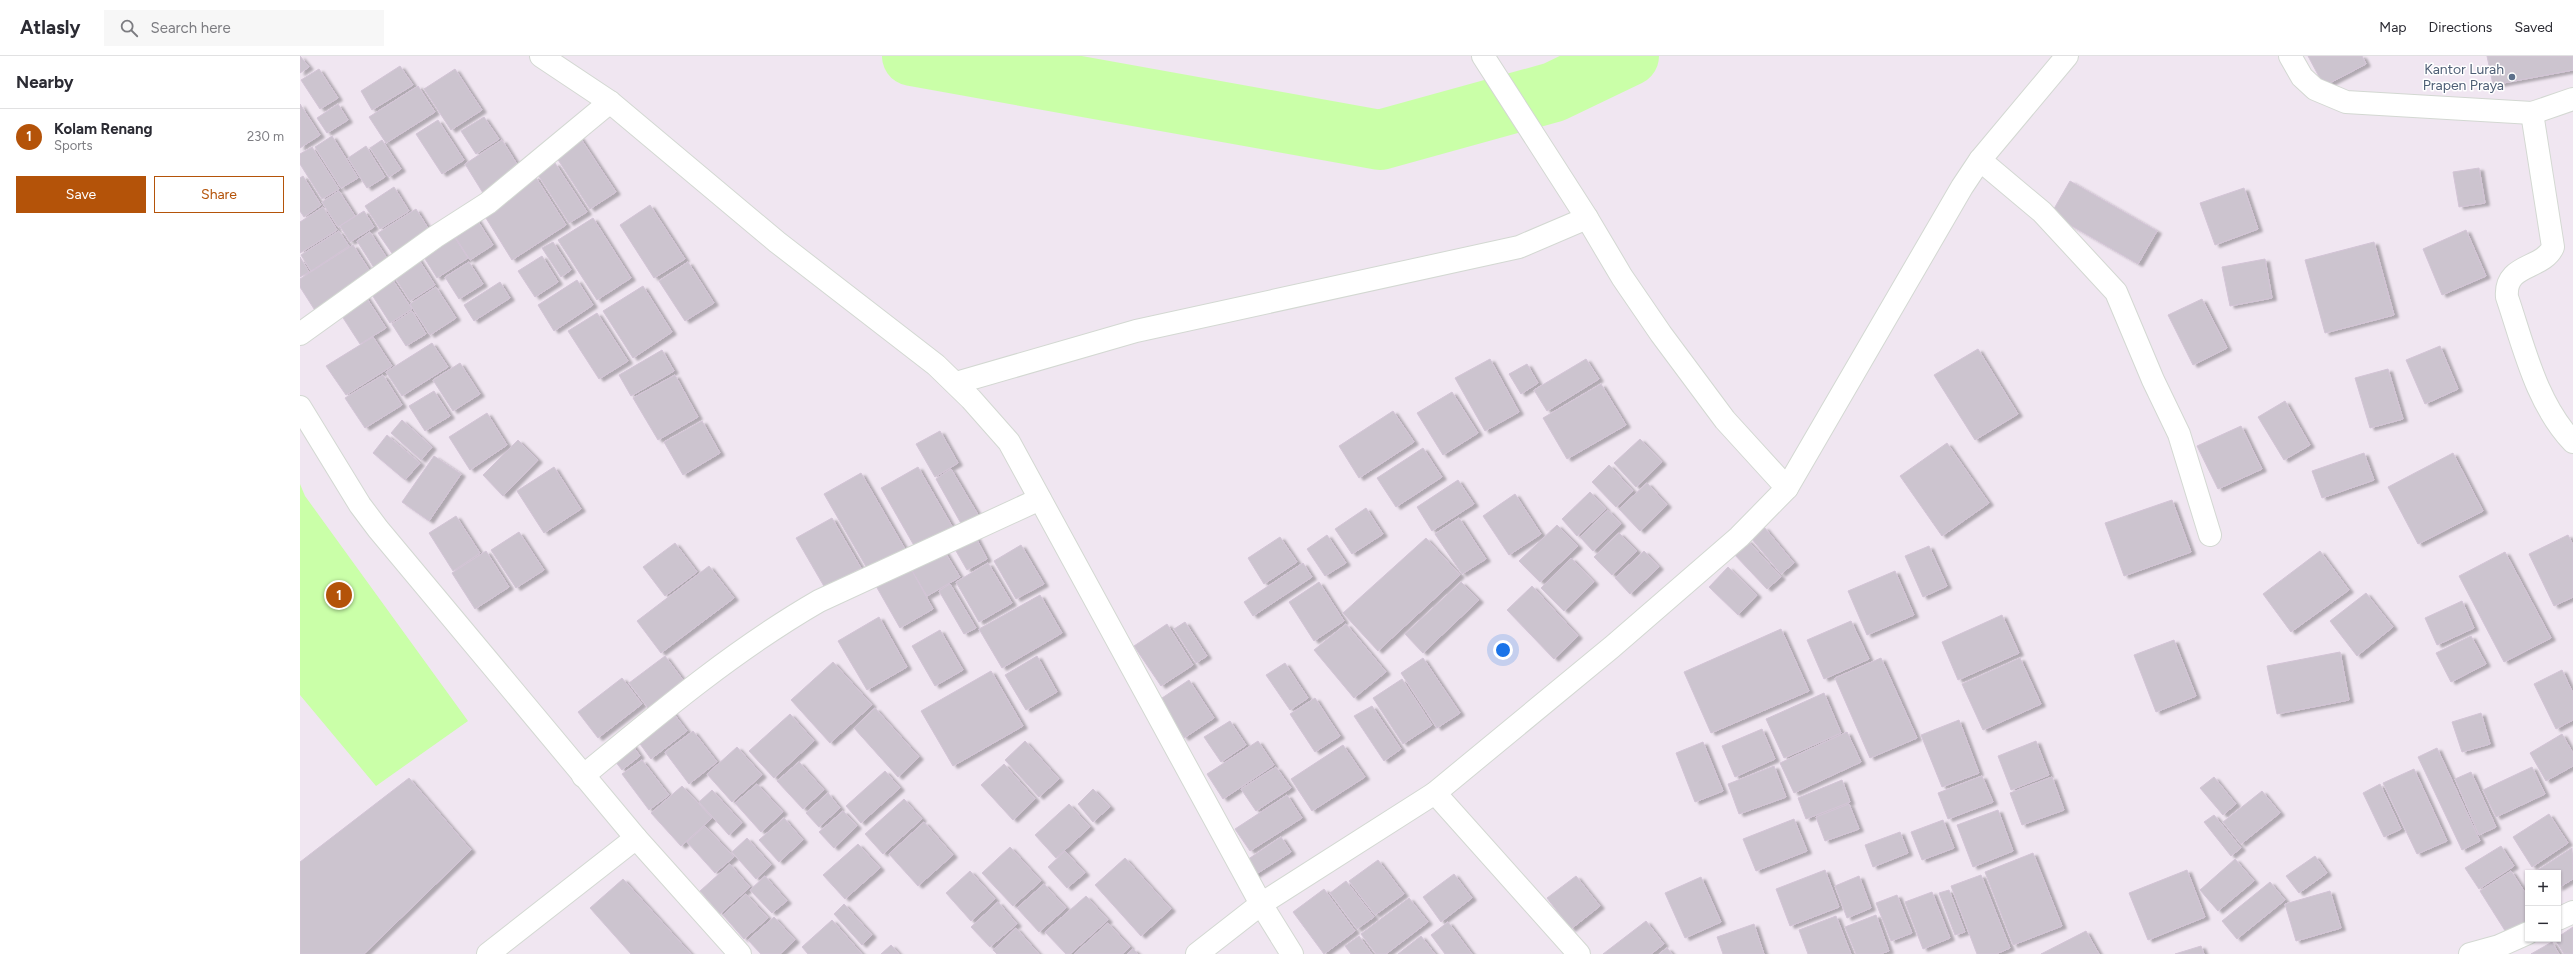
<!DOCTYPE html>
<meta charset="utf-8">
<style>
:root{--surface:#fff;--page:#f7f7f7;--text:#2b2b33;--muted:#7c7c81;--line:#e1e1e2;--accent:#b45309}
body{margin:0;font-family:Figtree,sans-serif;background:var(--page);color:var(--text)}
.controls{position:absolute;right:12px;bottom:12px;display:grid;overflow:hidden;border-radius:0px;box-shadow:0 1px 3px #0004}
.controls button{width:36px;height:36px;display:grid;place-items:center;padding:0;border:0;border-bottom:1px solid var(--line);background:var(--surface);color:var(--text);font:20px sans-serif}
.you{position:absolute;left:1203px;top:594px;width:14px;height:14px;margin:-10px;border:3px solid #fff;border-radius:50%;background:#1a73e8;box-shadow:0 0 0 6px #1a73e833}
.badge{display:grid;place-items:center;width:26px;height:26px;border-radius:50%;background:var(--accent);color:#fff;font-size:13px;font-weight:700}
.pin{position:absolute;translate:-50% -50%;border:2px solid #fff;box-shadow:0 1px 4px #0006}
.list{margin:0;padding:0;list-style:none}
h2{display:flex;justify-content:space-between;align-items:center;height:52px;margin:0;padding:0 16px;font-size:17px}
h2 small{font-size:13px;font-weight:400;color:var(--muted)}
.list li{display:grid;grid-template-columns:26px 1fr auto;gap:12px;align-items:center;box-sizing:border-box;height:56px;padding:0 16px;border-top:1px solid var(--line)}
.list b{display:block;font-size:15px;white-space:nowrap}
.list p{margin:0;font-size:13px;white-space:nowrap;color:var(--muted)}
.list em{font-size:13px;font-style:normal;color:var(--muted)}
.actions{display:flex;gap:8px;padding:12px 16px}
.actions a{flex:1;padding:9px 0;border:1px solid var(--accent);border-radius:0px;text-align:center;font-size:14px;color:var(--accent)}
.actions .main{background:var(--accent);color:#fff}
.icon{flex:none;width:22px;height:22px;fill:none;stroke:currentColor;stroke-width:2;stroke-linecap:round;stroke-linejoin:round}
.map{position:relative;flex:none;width:2273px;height:898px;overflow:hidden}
header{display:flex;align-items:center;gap:24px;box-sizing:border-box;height:56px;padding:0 20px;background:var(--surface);border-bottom:1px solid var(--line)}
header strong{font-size:19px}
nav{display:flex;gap:22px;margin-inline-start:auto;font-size:14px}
.search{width:280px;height:36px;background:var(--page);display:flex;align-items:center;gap:10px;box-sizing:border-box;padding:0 14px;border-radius:0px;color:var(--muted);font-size:15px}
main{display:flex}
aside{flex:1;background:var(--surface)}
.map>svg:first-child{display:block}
</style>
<header>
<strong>Atlasly</strong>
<div class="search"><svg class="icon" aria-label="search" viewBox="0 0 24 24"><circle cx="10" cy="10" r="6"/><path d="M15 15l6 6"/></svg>Search here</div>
<nav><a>Map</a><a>Directions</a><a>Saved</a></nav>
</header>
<main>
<aside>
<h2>Nearby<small></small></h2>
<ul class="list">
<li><span class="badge">1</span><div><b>Kolam Renang</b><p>Sports</p></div><em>230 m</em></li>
</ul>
<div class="actions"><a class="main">Save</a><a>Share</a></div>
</aside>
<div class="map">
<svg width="2273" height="898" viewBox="0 0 2273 898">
<defs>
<filter id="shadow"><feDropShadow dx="4.5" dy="2.5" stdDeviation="1" flood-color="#0004"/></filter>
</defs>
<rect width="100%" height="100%" fill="#f0e6f1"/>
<path fill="#caffa8" d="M0 428 5 440 168 665 76 730 0 639Z"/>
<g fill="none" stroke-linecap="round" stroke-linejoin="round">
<path stroke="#caffa8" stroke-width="60" d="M612 0 1080 84 1254 36 1329 0"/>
</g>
<g fill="#ccc4cf" stroke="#d3c4d6" filter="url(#shadow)">
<path d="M0 0 9 11 0 17Z"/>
<path d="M2008 0H2062L2066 8 2024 30Z"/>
<path d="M2187 0H2273V14L2193 29Z"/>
<path d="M100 10 113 29 72 54 61 35Z"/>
<path d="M19 13 38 42 20 53 1 24Z"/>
<path d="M155 13 182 54 151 74 124 33Z"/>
<path d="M118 30 135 56 86 87 69 61Z"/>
<path d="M0 48 20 79 0 92Z"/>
<path d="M38 48 48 64 27 77 17 62Z"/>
<path d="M184 61 199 83 176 98 161 75Z"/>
<path d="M138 64 164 104 142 118 116 78Z"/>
<path d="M32 80 58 122 41 132 15 91Z"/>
<path d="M279 80 316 136 290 153 253 96Z"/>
<path d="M82 84 101 113 89 121 70 92Z"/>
<path d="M202 84 220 113 183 137 165 108Z"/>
<path d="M66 90 85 121 67 132 48 102Z"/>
<path d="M12 91 39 133 22 143 0 108V98Z"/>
<path d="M255 107 287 156 269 167 238 119Z"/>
<path d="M2179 112 2185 147 2159 151 2153 116Z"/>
<path d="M3 120 21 149 4 161 0 155V122Z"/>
<path d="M235 120 266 169 212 204 181 154Z"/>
<path d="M1770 125 1857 175 1838 208 1751 158Z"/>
<path d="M94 131 109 155 80 173 65 150Z"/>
<path d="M1944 132 1958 173 1915 189 1900 147Z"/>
<path d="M39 135 55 160 38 171 22 146Z"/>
<path d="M350 149 385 203 354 222 320 169Z"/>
<path d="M23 151 37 174 0 197V166Z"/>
<path d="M116 153 133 180 96 203 78 177Z"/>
<path d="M64 155 74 171 50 186 40 170Z"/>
<path d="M174 159 193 189 170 204 151 174Z"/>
<path d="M293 162 331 222 297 244 258 184Z"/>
<path d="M2166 174 2186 220 2142 239 2123 193Z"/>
<path d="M39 175 49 190 11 215 1 199Z"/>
<path d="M70 176 92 210 78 218 57 185Z"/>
<path d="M151 176 168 202 137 222 120 195Z"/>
<path d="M253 186 271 214 261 221 242 192Z"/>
<path d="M2074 186 2094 259 2025 277 2005 204Z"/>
<path d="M53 189 73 220 16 256 0 231V223Z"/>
<path d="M242 200 258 226 235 241 218 215Z"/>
<path d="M0 201 9 216 0 221Z"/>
<path d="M117 201 135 229 110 245 92 217Z"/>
<path d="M1965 203 1972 242 1930 250 1922 211Z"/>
<path d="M169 206 183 228 159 243 145 221Z"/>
<path d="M388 206 414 247 385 265 359 225Z"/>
<path d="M88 217 112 253 90 267 67 231Z"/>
<path d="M277 224 293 249 254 275 238 249Z"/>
<path d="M200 226 210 242 174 265 164 249Z"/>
<path d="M343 230 372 276 333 302 303 255Z"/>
<path d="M136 231 156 262 130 279 110 248Z"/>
<path d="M64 238 86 272 60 288 38 254Z"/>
<path d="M1902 243 1927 292 1893 309 1868 259Z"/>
<path d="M112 255 126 278 106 290 92 268Z"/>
<path d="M297 257 328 305 299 323 268 275Z"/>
<path d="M73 281 92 310 46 339 26 310Z"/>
<path d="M132 287 148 311 102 340 86 316Z"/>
<path d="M2140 290 2158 333 2125 348 2106 304Z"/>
<path d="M1678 293 1718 358 1675 384 1634 319Z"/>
<path d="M362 294 374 315 331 340 319 319Z"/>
<path d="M1190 303 1219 356 1185 375 1155 322Z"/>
<path d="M1286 303 1299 323 1247 355 1234 334Z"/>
<path d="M160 307 180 338 153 355 133 324Z"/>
<path d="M1227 308 1238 327 1221 338 1209 318Z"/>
<path d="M2088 313 2103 363 2070 372 2055 322Z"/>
<path d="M83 319 102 349 65 372 45 342Z"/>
<path d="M375 319 398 361 358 384 333 342Z"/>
<path d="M1301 328 1326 369 1267 403 1243 362Z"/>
<path d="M134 335 150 360 125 375 109 350Z"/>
<path d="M1152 336 1178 377 1143 399 1117 357Z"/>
<path d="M1985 345 2010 389 1984 404 1958 361Z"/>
<path d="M1093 355 1114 386 1059 422 1039 390Z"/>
<path d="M187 357 207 389 170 414 149 381Z"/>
<path d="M102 364 132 391 121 404 91 377Z"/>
<path d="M402 365 420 397 383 419 364 386Z"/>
<path d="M1941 370 1962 413 1918 433 1897 390Z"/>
<path d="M640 375 658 407 635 421 616 388Z"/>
<path d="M87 379 120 407 105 424 73 397Z"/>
<path d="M1340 383 1362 406 1336 431 1314 407Z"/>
<path d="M218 384 238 404 203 440 183 419Z"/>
<path d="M1647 387 1689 447 1642 480 1600 420Z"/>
<path d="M1123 392 1142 421 1096 451 1077 422Z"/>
<path d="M2064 397 2074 424 2022 442 2012 415Z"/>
<path d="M2153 397 2183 455 2118 488 2088 431Z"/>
<path d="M134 400 161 418 129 465 102 446Z"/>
<path d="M1309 409 1333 435 1316 451 1292 426Z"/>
<path d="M254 411 281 453 244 477 217 435Z"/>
<path d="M618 411 653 472 616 493 581 432Z"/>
<path d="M651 413 680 462 663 471 636 423Z"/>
<path d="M561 417 605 493 568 514 524 438Z"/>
<path d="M1158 424 1174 448 1132 475 1117 451Z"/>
<path d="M1347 427 1367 449 1340 475 1319 453Z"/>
<path d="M1290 436 1306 453 1277 480 1262 463Z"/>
<path d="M1215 438 1241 478 1209 499 1183 460Z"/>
<path d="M1872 444 1891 496 1824 520 1805 467Z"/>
<path d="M1066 452 1083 478 1052 498 1035 473Z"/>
<path d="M1308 454 1321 468 1293 495 1280 481Z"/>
<path d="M156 460 180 497 153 515 129 477Z"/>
<path d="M532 462 561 512 525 532 496 482Z"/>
<path d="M1159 462 1186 503 1162 518 1135 478Z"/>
<path d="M1257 469 1278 490 1240 526 1219 505Z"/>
<path d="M1464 471 1494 507 1481 518 1451 482Z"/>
<path d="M219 476 244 514 216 532 191 494Z"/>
<path d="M673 476 687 503 667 514 652 488Z"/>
<path d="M1319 477 1337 495 1312 519 1294 501Z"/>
<path d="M1027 479 1046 507 1025 520 1007 493Z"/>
<path d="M2268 479 2273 489V541L2254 550 2229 498Z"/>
<path d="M980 481 997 506 964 528 948 502Z"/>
<path d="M1126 482 1160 519 1078 595 1043 557Z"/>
<path d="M1447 484 1481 521 1467 533 1433 497Z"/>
<path d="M375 487 397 516 365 540 343 511Z"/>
<path d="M721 489 744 528 716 543 694 505Z"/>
<path d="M1629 490 1647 530 1623 541 1605 500Z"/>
<path d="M643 493 660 521 627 540 610 511Z"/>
<path d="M186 495 209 531 175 553 152 517Z"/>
<path d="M1344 495 1359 511 1330 538 1315 522Z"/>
<path d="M2020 495 2049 534 1991 576 1963 538Z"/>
<path d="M2205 496 2251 582 2204 606 2159 520Z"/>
<path d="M1271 502 1294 526 1264 555 1241 532Z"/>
<path d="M688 507 712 547 679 566 656 526Z"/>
<path d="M1003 507 1012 521 953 560 944 546Z"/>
<path d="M409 510 434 542 361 597 337 565Z"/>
<path d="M610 511 633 553 600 572 576 530Z"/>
<path d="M1428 511 1457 539 1438 559 1409 531Z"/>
<path d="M1595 515 1614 559 1567 579 1548 535Z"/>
<path d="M1019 526 1044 565 1014 585 989 546Z"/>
<path d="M1161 526 1179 544 1123 597 1105 578Z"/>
<path d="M650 528 676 572 664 578 639 535Z"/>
<path d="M1232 530 1278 580 1254 603 1207 554Z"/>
<path d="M2066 537 2093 571 2057 600 2030 565Z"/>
<path d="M740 539 762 577 702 612 679 573Z"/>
<path d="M2162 545 2174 572 2137 589 2125 562Z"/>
<path d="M1702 559 1719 597 1658 624 1642 586Z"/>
<path d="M579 561 607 611 567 634 538 585Z"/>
<path d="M1551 565 1569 603 1524 623 1507 584Z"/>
<path d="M885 566 907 600 896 607 874 573Z"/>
<path d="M867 568 893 609 861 630 834 590Z"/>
<path d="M1046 568 1086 616 1054 642 1014 594Z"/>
<path d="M1481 573 1509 635 1411 677 1384 616Z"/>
<path d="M640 574 663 614 635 630 612 590Z"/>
<path d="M2171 580 2186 608 2151 626 2136 597Z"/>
<path d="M1874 584 1896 640 1856 656 1834 599Z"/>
<path d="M2040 596 2049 644 1977 658 1967 610Z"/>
<path d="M365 600 383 624 348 652 329 627Z"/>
<path d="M737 600 757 636 726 654 705 619Z"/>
<path d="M1123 602 1160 657 1137 672 1101 617Z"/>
<path d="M1581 602 1617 682 1570 702 1535 622Z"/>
<path d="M1720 602 1741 648 1683 674 1662 628Z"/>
<path d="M533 606 572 649 530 687 491 644Z"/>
<path d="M985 607 1008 642 990 654 966 619Z"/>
<path d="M2262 614 2273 637V664L2256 673 2234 628Z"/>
<path d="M691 615 723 670 653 710 621 655Z"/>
<path d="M322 622 342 648 298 682 278 656Z"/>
<path d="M1102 623 1132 669 1103 688 1073 642Z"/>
<path d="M889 624 914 662 884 682 859 644Z"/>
<path d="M1524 637 1541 677 1484 702 1466 663Z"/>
<path d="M1015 642 1040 680 1015 696 990 658Z"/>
<path d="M1072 650 1101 693 1084 705 1054 660Z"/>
<path d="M575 652 619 701 598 721 554 672Z"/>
<path d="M371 654 387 675 351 703 335 681Z"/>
<path d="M2181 657 2190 688 2162 696 2152 666Z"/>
<path d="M490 658 514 685 474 722 449 695Z"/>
<path d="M1659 664 1679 717 1642 731 1621 679Z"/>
<path d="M930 665 946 689 921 706 904 681Z"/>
<path d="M1462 673 1475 703 1435 721 1422 690Z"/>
<path d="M393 675 417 706 389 728 365 696Z"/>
<path d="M1547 676 1561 706 1494 737 1480 707Z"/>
<path d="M2262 678 2273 697V710L2246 725 2230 697Z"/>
<path d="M725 685 759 723 739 741 705 704Z"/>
<path d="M958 685 974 709 923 743 907 718Z"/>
<path d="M1736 685 1749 719 1711 734 1698 700Z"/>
<path d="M1403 686 1423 735 1395 746 1376 697Z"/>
<path d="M331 687 340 700 322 714 312 701Z"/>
<path d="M1043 689 1065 721 1012 755 991 723Z"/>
<path d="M437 691 462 719 432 746 407 718Z"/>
<path d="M2137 692 2180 785 2162 794 2118 701Z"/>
<path d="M342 704 369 739 349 754 322 718Z"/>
<path d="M499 706 524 734 503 753 477 725Z"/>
<path d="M704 708 735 743 713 764 681 729Z"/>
<path d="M1474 710 1486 741 1439 758 1428 728Z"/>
<path d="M976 711 991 732 956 755 941 733Z"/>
<path d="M2232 711 2245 738 2196 761 2183 734Z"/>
<path d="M2114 713 2147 785 2117 798 2083 727Z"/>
<path d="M585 715 600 732 561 767 546 750Z"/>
<path d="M2171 716 2196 771 2179 779 2155 723Z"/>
<path d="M1682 720 1693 746 1648 763 1638 737Z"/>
<path d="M1752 721 1764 754 1722 769 1710 737Z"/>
<path d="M1914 721 1936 748 1923 759 1900 732Z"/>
<path d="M109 722 171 794 64 898H0V806Z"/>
<path d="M1542 724 1550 746 1506 763 1498 742Z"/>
<path d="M457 728 483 756 461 776 435 747Z"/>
<path d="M2080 728 2101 773 2084 781 2063 737Z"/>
<path d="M382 730 412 762 381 790 351 757Z"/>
<path d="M793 733 810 751 793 766 778 748Z"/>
<path d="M412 734 442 767 429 779 399 746Z"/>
<path d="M1962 735 1980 757 1941 788 1923 766Z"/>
<path d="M528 737 540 752 519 771 506 757Z"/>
<path d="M987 739 1002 762 950 795 935 773Z"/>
<path d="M604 743 622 763 583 798 565 778Z"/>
<path d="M769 748 790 771 756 802 735 779Z"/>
<path d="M1549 748 1559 773 1525 785 1516 761Z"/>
<path d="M1698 754 1713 795 1673 811 1657 769Z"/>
<path d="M543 755 557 770 534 792 519 776Z"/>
<path d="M2249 758 2268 787 2232 811 2213 781Z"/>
<path d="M1914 759 1941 792 1931 800 1904 766Z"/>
<path d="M484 762 503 784 479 806 459 784Z"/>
<path d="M1494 763 1507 795 1456 815 1443 783Z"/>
<path d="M1643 764 1654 792 1622 804 1611 776Z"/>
<path d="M624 766 653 799 618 830 589 798Z"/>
<path d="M405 770 434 801 415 817 387 786Z"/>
<path d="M1600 776 1608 797 1573 811 1565 789Z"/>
<path d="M981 781 991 796 953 820 944 806Z"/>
<path d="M447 782 471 809 456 823 432 796Z"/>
<path d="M558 788 580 812 545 843 523 819Z"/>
<path d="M2201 790 2214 810 2179 833 2165 812Z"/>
<path d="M710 791 741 825 713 850 682 817Z"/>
<path d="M2272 792 2273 823 2258 832V817H2240L2238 814Z"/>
<path d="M765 795 785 817 767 832 748 811Z"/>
<path d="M1733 797 1762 870 1713 889 1685 816Z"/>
<path d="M2015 800 2027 817 1999 837 1986 820Z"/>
<path d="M825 802 871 853 841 880 795 829Z"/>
<path d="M1935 803 1954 825 1918 855 1900 834Z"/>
<path d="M1078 804 1104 838 1075 859 1049 825Z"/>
<path d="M430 808 450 831 420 858 400 835Z"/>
<path d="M1525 814 1539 851 1490 870 1476 833Z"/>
<path d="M1887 814 1905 861 1848 884 1829 837Z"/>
<path d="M670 815 695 843 671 865 646 837Z"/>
<path d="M2211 815 2228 841V869L2209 881 2180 835Z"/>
<path d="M1154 818 1172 842 1141 866 1123 841Z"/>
<path d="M1681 819 1710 892 1696 898H1677L1651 830Z"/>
<path d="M465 820 487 845 472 857 450 834Z"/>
<path d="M1276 820 1300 850 1271 873 1247 842Z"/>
<path d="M1559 820 1571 852 1547 862 1535 830Z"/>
<path d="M1401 821 1421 866 1385 882 1365 837Z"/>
<path d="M323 823 391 898H331L290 852Z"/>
<path d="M1046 825 1074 861 1057 873 1030 837Z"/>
<path d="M1970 826 1985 844 1937 883 1922 865Z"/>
<path d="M744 828 766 852 739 876 717 852Z"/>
<path d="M1024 833 1055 875 1024 898 993 856Z"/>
<path d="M1649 834 1665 876 1655 879 1639 837Z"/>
<path d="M2030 835 2041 872 1996 885 1985 848Z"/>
<path d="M1632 836 1650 882 1623 893 1605 846Z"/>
<path d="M446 838 468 862 444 883 423 859Z"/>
<path d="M1597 839 1612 877 1591 885 1576 847Z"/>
<path d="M786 840 808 864 770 898H766L745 876Z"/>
<path d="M1109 842 1128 866 1086 898H1076L1061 878Z"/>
<path d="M698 846 717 868 690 891 671 871Z"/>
<path d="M544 848 572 879 562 889 534 858Z"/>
<path d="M1576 859 1589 895 1580 898H1556L1545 871Z"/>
<path d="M1536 860 1551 898H1508L1499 874Z"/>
<path d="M474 861 495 884 480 898H461L448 884Z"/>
<path d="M532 864 562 898H508L502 891Z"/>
<path d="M1346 865 1364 888 1351 898H1303Z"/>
<path d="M1148 866 1172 898H1145L1131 879Z"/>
<path d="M808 867 830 891 822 898H774Z"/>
<path d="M1454 868 1464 898H1423L1417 881Z"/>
<path d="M2273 871V898H2264L2255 883Z"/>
<path d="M716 872 739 898H697L693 894Z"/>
<path d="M1786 875 1799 898H1741Z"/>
<path d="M1059 880 1072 898H1051L1045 890Z"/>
<path d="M1121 880 1135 898H1098Z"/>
<path d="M2252 886 2259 898H2231Z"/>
<path d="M591 889 599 898H581Z"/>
<path d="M1901 890 1904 898H1875Z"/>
<path d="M1367 892 1372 898H1359Z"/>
<path d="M833 893 838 898H827Z"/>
</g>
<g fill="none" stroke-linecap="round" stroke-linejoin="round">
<g stroke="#d3d8d2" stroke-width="24">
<g id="minor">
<path d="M241 0 310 46 477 186 636 309 671 343 709 386 961 848 992 898"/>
<path d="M1183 0 1287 162 1322 221 1361 278 1425 364 1487 432"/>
<path d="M1990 0 2002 21 2015 33 2046 46 2232 57 2273 43"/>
<path d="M2232 57 2253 191C2243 214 2204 207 2207 241 2224 291 2236 347 2273 386"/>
<path d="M1680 104 1742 156 1816 236 1853 324 1879 378 1910 479"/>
<path d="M0 278 135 181 188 147 310 46"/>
<path d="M656 327 836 275 1219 191 1287 162"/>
<path d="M0 351 60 449 78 473 336 782"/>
<path d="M283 720C358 658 434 594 519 545L740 443"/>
<path d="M1135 737 1279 898"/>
<path d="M2258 863 2273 856"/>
<path d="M188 898 336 782 440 898"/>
<path d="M897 898 961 848 1135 737 1312 591 1439 481 1487 432 1662 131 1680 104 1767 0"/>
<path d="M2170 898 2199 890 2228 877"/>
</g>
</g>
<use href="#minor" stroke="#fff" stroke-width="22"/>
</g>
<circle fill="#5c6f8a" stroke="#fff" stroke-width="1.5" cx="2212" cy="21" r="4"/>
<g text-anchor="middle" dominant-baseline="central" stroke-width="3" stroke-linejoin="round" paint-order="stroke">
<g font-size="14" fill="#4e5e75" stroke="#fff" text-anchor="end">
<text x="2204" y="13">Kantor Lurah<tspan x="2204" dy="16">Prapen Praya</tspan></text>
</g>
</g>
</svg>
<div class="controls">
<button>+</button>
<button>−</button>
</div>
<div class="you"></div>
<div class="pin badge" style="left:39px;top:539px">1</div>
</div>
</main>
